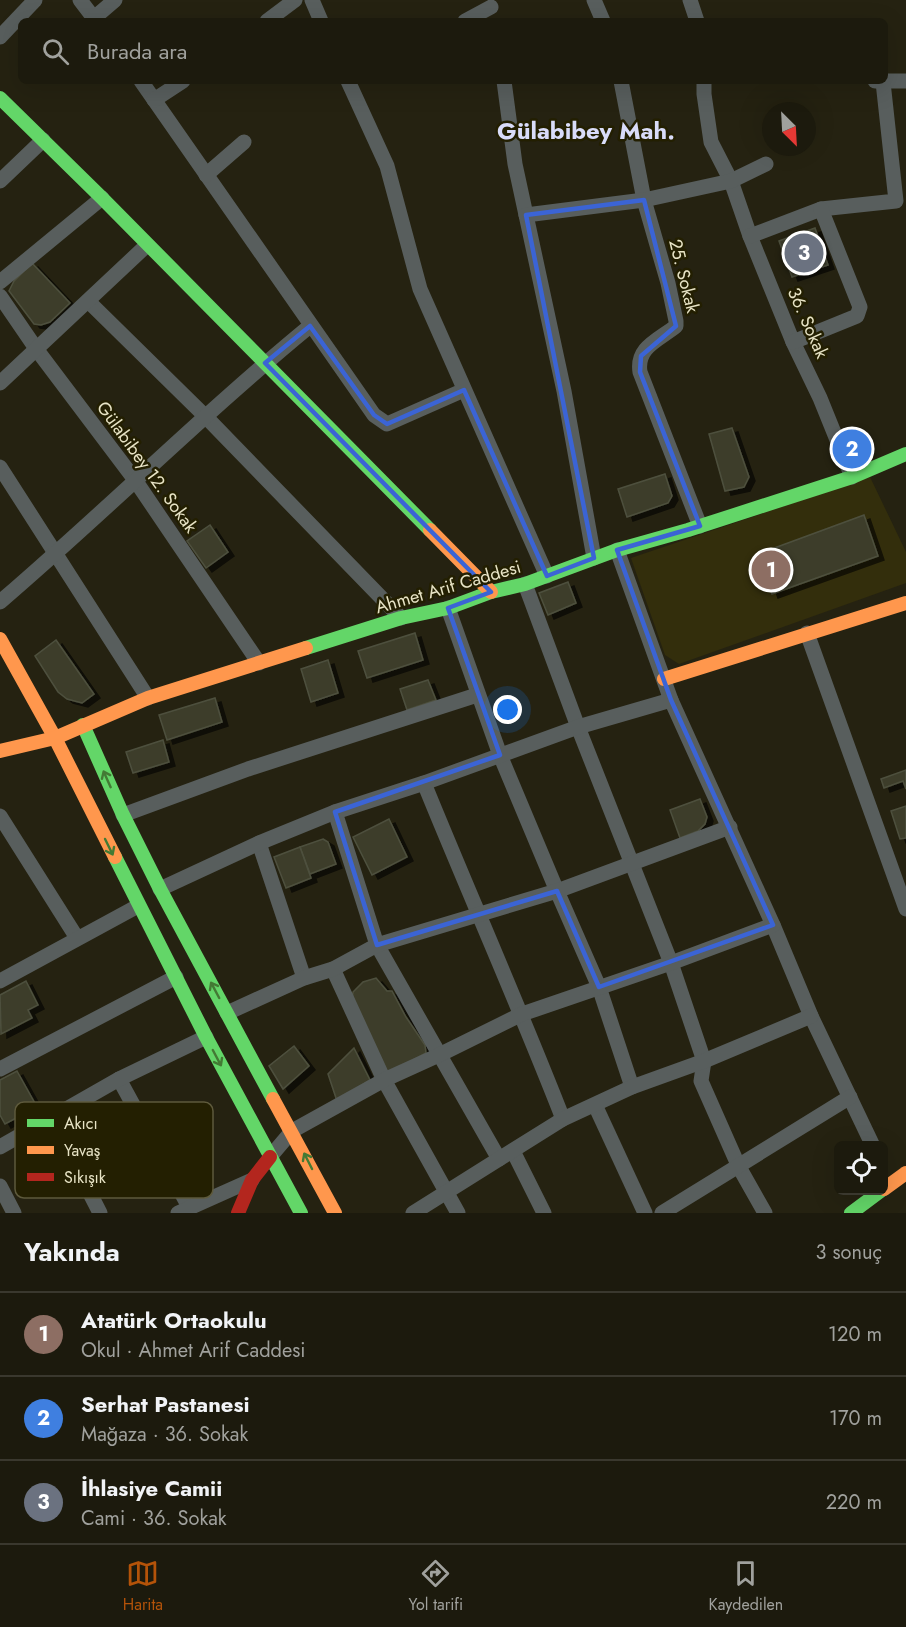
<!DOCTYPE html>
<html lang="tr">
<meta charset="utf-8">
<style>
:root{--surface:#1c1a0d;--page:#252316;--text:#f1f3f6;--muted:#a0a19d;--line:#3a382e;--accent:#b45309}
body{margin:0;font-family:Jost,sans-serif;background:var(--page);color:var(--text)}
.controls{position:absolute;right:18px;bottom:18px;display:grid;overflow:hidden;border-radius:9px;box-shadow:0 6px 24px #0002}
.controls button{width:54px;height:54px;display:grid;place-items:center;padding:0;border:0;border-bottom:2px solid var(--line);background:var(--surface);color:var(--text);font:30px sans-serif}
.compass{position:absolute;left:762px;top:102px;width:54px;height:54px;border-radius:50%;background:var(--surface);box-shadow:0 6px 24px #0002;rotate:156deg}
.you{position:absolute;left:508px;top:710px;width:21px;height:21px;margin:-15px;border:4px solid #fff;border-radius:50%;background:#1a73e8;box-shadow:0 0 0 9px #1a73e833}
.badge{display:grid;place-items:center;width:39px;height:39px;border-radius:50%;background:var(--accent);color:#fff;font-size:20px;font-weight:700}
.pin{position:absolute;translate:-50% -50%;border:3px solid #fff;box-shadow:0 2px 6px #0006}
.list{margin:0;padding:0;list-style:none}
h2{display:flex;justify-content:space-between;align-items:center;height:78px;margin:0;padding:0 24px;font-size:26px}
h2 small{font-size:20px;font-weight:400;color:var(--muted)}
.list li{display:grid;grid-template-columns:39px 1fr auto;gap:18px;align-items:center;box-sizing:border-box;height:84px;padding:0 24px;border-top:2px solid var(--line)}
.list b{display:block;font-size:22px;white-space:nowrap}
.list p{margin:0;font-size:20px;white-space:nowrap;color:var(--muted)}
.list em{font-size:20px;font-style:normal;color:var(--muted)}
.icon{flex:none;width:33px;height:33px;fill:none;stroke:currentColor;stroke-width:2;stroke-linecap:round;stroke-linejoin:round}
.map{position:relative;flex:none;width:906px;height:1213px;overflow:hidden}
.search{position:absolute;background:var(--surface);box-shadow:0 6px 24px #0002;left:18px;right:18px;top:18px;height:66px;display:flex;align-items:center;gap:15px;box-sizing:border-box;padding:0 21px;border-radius:9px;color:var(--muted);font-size:22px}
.sheet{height:330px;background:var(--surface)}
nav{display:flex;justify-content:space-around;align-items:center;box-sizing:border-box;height:84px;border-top:2px solid var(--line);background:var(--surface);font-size:16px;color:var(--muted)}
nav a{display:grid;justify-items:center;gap:3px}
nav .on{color:var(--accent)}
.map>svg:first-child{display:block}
</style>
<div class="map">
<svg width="906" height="1213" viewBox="0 0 906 1213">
<defs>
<filter id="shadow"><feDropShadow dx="6" dy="4" stdDeviation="0" flood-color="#0009"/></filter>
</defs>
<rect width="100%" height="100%" fill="#252211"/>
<path fill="#332e0c" d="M870 477 906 552V583L679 664 665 655 631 558Z"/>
<g fill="#3d3e2b" stroke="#4e503e" stroke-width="1.5" filter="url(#shadow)">
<path d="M815 228 828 265 792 277 779 241Z"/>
<path d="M32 263 70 303 50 322 41 325 34 324 9 291 14 281Z"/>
<path d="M732 428 749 477 744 487 725 491 709 434Z"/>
<path d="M665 474 672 496 668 503 627 517 618 489Z"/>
<path d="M864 515 878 556 772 594 758 554Z"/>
<path d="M210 525 228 552 206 568 187 541Z"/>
<path d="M568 582 576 603 548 615 539 593Z"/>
<path d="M415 633 423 660 367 678 358 651Z"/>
<path d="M56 640 94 694 82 703 67 699 58 692 35 656Z"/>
<path d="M328 660 338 693 311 702 301 669Z"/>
<path d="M428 680 436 700 407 710 400 689Z"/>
<path d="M215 698 222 722 167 740 159 715Z"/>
<path d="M163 740 169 762 133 773 126 752Z"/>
<path d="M906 770V789L903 781 884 788 881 779Z"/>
<path d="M700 799 707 817 705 824 698 831 680 838 670 810Z"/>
<path d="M906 806V838L900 839 891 811Z"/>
<path d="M389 819 407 857 372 875 353 837Z"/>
<path d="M323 839 328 842 336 864 310 874 300 847Z"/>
<path d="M300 847 311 878 286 888 274 857Z"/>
<path d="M376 978 387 991H392L406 1017 425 1045 426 1053 395 1070 387 1071 352 1000 353 992 363 982Z"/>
<path d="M26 981 38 1005 28 1010 32 1018 1 1034 0 995Z"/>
<path d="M294 1046 309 1066 283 1089 269 1066Z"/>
<path d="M354 1048 370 1080 337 1101 328 1074Z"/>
<path d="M17 1071 37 1107 5 1124 0 1115V1080Z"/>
</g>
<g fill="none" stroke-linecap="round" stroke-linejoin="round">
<g stroke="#585e5d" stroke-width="15">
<path d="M80 0 96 21"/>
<path d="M312 0 321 21"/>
<path d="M594 0 603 21"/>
<path d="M690 0 697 21"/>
<path d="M94 18 115 0"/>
<path d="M267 21 295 0"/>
<path d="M465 21 491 7"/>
<path d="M0 37 35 0"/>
<path d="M141 81 374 415 387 424 464 390"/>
<path d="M348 81 387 166 420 289 547 576"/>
<path d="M504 81 515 164 564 391 594 558"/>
<path d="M621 81 644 200 668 283 676 321V326C659 340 636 347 640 372L700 526"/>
<path d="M704 81V94L711 142 731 181 750 236 793 342 820 398 852 477"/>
<path d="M875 81H906"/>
<path d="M154 100 183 81"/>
<path d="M206 175 244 142"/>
<path d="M0 181 43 140"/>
<path d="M526 215 644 200 731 181 766 164"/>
<path d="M750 236 821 209 896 201 883 82"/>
<path d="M0 282 102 198"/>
<path d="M0 296 37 350 135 480 259 663"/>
<path d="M88 301 206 417 401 618"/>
<path d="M793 342 857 316 860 307 821 209"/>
<path d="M0 383 147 245"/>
<path d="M0 467 148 698"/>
<path d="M617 550 671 700 773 925 811 1016 873 1146"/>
<path d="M525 584 578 727 671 963 704 1061 701 1081 739 1167 765 1213"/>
<path d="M0 602C105 512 203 414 310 326"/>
<path d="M448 608 500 755 557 891 599 987 632 1087"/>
<path d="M807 633 906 909"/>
<path d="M424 783C470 896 519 1006 563 1119"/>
<path d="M335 812 377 945 499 1159"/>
<path d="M123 815 248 769 477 695"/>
<path d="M0 816 77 938"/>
<path d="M259 843 304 978"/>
<path d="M160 889 259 843 335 812 424 783 578 727 671 700"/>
<path d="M333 969 384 1080 458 1213"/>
<path d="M0 981 138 906"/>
<path d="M227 1013 304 978 333 969 377 945 557 891 730 827"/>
<path d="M0 1069 176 977"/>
<path d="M119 1079 189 1207"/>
<path d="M595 1105 645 1213"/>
<path d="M52 1119 100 1213"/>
<path d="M0 1147 119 1079 206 1037"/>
<path d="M513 1151 544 1213"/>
<path d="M270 1157 292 1131 384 1080 439 1055 522 1014 671 963 773 925"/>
<path d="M0 1186 14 1213"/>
<path d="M178 1213 252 1180"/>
<path d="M413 1213 563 1119 632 1087 704 1061 811 1016"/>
<path d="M662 1213 850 1097"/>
</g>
<g stroke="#63d668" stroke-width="14">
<path d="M0 98 102 198 430 530"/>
<path d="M306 648 401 618 448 608 491 592 525 584 617 550 688 530 852 477 906 454"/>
<path d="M83 725 123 815 160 889 273 1099"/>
<path d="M115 857 206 1037 301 1213"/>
<path d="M851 1213 882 1190"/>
</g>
<g stroke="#ff974d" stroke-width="14">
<path d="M430 530 491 592"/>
<path d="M0 639 55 738 115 857"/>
<path d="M664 679 906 603"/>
<path d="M0 751 55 738 148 698 306 648"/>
<path d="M273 1099 335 1213"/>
<path d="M884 1189 906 1173"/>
</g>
<path stroke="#b3261e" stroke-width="14" d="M238 1213 252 1180 270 1157"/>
</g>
<defs><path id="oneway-shaft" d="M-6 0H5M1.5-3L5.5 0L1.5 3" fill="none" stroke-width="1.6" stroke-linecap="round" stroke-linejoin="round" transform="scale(1.5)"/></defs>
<g stroke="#437a34">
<use href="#oneway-shaft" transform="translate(107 779) rotate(-114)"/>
<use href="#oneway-shaft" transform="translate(109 847) rotate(64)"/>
<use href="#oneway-shaft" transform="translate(215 990) rotate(-118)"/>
<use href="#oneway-shaft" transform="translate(217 1058) rotate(62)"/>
<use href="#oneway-shaft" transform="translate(308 1161) rotate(-117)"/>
</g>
<path fill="none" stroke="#3b64d5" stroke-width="4.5" stroke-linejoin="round" d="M644 200 676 326 641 356 640 372 700 526 617 550 671 700 773 925 599 987 557 891 377 945 335 812 500 755 448 608 491 592 265 363 310 326 374 415 387 424 464 390 547 576 594 558 526 215Z"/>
<g text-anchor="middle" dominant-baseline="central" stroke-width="5" stroke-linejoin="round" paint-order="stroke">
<g font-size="18" fill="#e8e4c6" stroke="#231f01">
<text transform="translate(684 276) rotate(76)">25. Sokak</text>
<text transform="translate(808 323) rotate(66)">36. Sokak</text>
<text transform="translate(147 467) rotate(54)">Gülabibey 12. Sokak</text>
<text transform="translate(448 587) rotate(-16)">Ahmet Arif Caddesi</text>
</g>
<g font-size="24" font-weight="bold" fill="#d9dcf9" stroke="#231f01">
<text x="586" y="130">Gülabibey Mah.</text>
</g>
</g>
<rect x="15" y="1102" width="198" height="96" rx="9" fill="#231f01" stroke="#5e5a3c" stroke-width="1.5"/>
<rect x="27" y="1119" width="27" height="8" fill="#63d668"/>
<rect x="27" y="1146" width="27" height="8" fill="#ff974d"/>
<rect x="27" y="1173" width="27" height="8" fill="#b3261e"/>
<g font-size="16" fill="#e8e4c6">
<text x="64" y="1129">Akıcı</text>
<text x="64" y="1156">Yavaş</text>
<text x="64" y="1183">Sıkışık</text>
</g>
</svg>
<div class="controls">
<button><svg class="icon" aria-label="locate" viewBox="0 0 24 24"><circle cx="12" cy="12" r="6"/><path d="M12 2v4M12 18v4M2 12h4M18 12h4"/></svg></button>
</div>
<svg class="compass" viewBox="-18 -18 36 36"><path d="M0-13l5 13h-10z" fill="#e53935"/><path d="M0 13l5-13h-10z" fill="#a0a19d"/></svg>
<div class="you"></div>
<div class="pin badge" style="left:771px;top:570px;background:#8d6e63">1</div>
<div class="pin badge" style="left:852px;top:449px;background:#3f7fe0">2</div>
<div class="pin badge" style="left:804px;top:253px;background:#6b7280">3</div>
<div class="search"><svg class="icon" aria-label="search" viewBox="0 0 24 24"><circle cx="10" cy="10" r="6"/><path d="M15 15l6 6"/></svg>Burada ara</div>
</div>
<section class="sheet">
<h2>Yakında<small>3 sonuç</small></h2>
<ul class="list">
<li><span class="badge" style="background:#8d6e63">1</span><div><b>Atatürk Ortaokulu</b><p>Okul · Ahmet Arif Caddesi</p></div><em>120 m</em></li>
<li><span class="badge" style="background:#3f7fe0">2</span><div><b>Serhat Pastanesi</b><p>Mağaza · 36. Sokak</p></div><em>170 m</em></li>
<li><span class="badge" style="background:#6b7280">3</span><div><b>İhlasiye Camii</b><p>Cami · 36. Sokak</p></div><em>220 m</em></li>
</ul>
</section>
<nav>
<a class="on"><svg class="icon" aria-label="map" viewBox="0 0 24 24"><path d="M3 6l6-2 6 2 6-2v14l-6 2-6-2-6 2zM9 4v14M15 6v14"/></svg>Harita</a>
<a><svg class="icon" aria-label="directions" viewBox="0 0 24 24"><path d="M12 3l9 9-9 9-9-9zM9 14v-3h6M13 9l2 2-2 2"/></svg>Yol tarifi</a>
<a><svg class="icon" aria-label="saved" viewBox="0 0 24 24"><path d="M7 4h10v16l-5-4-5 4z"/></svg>Kaydedilen</a>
</nav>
